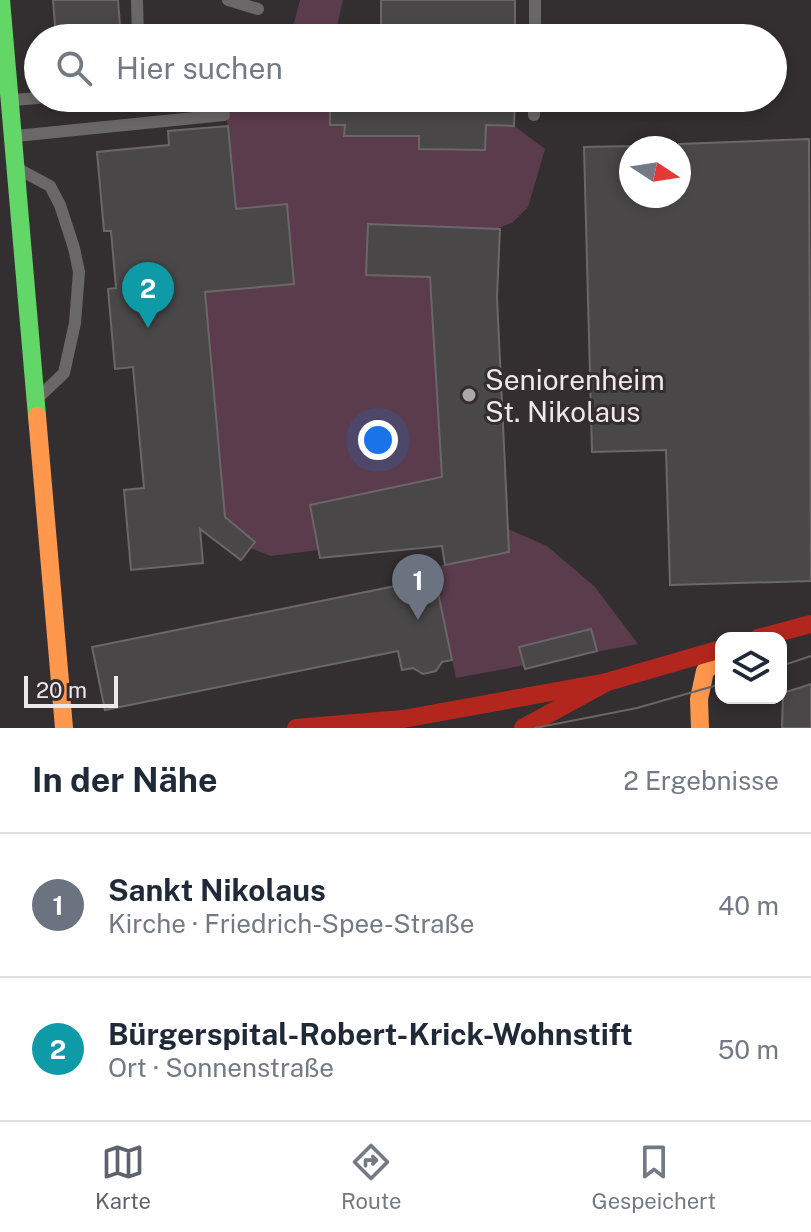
<!DOCTYPE html>
<html lang="de">
<meta charset="utf-8">
<style>
:root{--surface:#fff;--page:#f2f2f3;--text:#1f2937;--muted:#747a83;--line:#e0e1e3;--accent:#5e626b}
body{margin:0;font-family:"Public Sans",sans-serif;background:var(--page);color:var(--text)}
.controls{position:absolute;right:24px;bottom:24px;display:grid;overflow:hidden;border-radius:16px;box-shadow:0 4px 12px #0003}
.controls button{width:72px;height:72px;display:grid;place-items:center;padding:0;border:0;border-bottom:2px solid var(--line);background:var(--surface);color:var(--text);font:40px sans-serif}
.compass{position:absolute;left:619px;top:136px;width:72px;height:72px;border-radius:50%;background:var(--surface);box-shadow:0 4px 12px #0003;rotate:102deg}
.scale{position:absolute;left:24px;bottom:20px;width:94px;box-sizing:border-box;padding-left:8px;border:4px solid #ede9eb;border-top:0;font-size:22px;line-height:28px;white-space:nowrap;color:#ede9eb;-webkit-text-stroke:6px #342e31;paint-order:stroke}
.you{position:absolute;left:378px;top:440px;width:28px;height:28px;margin:-20px;border:6px solid #fff;border-radius:50%;background:#1a73e8;box-shadow:0 0 0 12px #1a73e833}
.badge{display:grid;place-items:center;width:52px;height:52px;border-radius:50%;background:var(--accent);color:#fff;font-size:26px;font-weight:700}
.pin{position:absolute;translate:-50% -66px;filter:drop-shadow(0 2px 4px #0008)}
.pin::after{content:'';position:absolute;top:42px;width:28px;height:24px;background:inherit;clip-path:polygon(0 0,100% 0,50% 100%)}
.list{margin:0;padding:0;list-style:none}
h2{display:flex;justify-content:space-between;align-items:center;height:104px;margin:0;padding:0 32px;font-size:34px}
h2 small{font-size:26px;font-weight:400;color:var(--muted)}
.list li{display:grid;grid-template-columns:52px 1fr auto;gap:24px;align-items:center;box-sizing:border-box;height:144px;padding:0 32px;border-top:2px solid var(--line)}
.list b{display:block;font-size:30px;white-space:nowrap}
.list p{margin:0;font-size:26px;white-space:nowrap;color:var(--muted)}
.list em{font-size:26px;font-style:normal;color:var(--muted)}
.icon{flex:none;width:44px;height:44px;fill:none;stroke:currentColor;stroke-width:2;stroke-linecap:round;stroke-linejoin:round}
.map{position:relative;flex:none;width:811px;height:728px;overflow:hidden}
.search{position:absolute;background:var(--surface);box-shadow:0 4px 12px #0003;left:24px;right:24px;top:24px;height:88px;display:flex;align-items:center;gap:20px;box-sizing:border-box;padding:0 28px;border-radius:44px;color:var(--muted);font-size:30px}
.sheet{height:392px;background:var(--surface)}
nav{display:flex;justify-content:space-around;align-items:center;box-sizing:border-box;height:112px;border-top:2px solid var(--line);background:var(--surface);font-size:22px;color:var(--muted)}
nav a{display:grid;justify-items:center;gap:4px}
nav .on{color:var(--accent)}
.map>svg:first-child{display:block}
</style>
<div class="map">
<svg width="811" height="728" viewBox="0 0 811 728">
<rect width="100%" height="100%" fill="#332f31"/>
<g fill="#5b3c4c">
<path d="M300 0H343L334 38H290Z"/>
<path d="M212 98H330L345 125V136H419V149L485 150 486 125 514 126 545 149 528 207 512 223 367 275 458 278 443 491 416 483 310 505 318 550 271 556 251 548 255 541 239 528 233 534 225 522 204 283 213 291 293 284 286 204 236 209 225 100Z"/>
<path d="M508 529 547 546 595 587 638 644 456 678 433 567 508 552Z"/>
</g>
<g fill="#4a4748" stroke="#6b6769" stroke-width="2">
<path d="M53 0H118L121 38H56Z"/>
<rect x="381" y="0" width="134" height="38"/>
<path d="M330 98H515L514 126 486 125 485 150 419 149V136H344L345 125H330Z"/>
<path d="M228 126 236 209 287 204 294 284 205 292 225 517 255 542 241 560 200 529 203 563 131 570 124 490 144 488 133 367 115 369 108 289 116 288 111 231H104L97 152 169 145 168 131Z"/>
<path d="M809 139 811 581 670 585 666 450 592 452 584 147 631 146V196H679V144Z"/>
<path d="M368 224 500 229 497 297 509 552 445 565 442 546 320 558 310 505 442 477 430 277 366 275Z"/>
<path d="M435 578 452 660 442 662 436 671 423 674 413 668 402 670 398 651 105 710 92 647Z"/>
<path d="M591 629 597 651 525 669 519 647Z"/>
<path d="M811 684V728H782L783 693Z"/>
</g>
<g fill="none" stroke-linecap="round" stroke-linejoin="round">
<g stroke="#696768" stroke-width="12">
<path d="M137 0 138 38"/>
<path d="M228 0 258 9"/>
<path d="M535 38V0"/>
<path d="M13 100 38 98"/>
<path d="M534 115V98"/>
<path d="M16 136 224 115"/>
<path d="M22 171 50 186 60 205 74 248 79 272 75 323 64 373 41 395"/>
</g>
<path stroke="#63d668" stroke-width="18" d="M1 0 37 416"/>
<g stroke="#ff974d" stroke-width="18">
<path d="M37 416 64 728"/>
<path d="M700 728 699 699 705 671 721 658"/>
</g>
<g stroke="#b3261e" stroke-width="18">
<path d="M758 638 811 624"/>
<path d="M296 728 403 719 607 682"/>
<path d="M523 728 607 682 721 649"/>
</g>
<g stroke="#676566" stroke-width="2">
<path d="M781 666 811 656"/>
<path d="M535 728 637 708 721 684"/>
</g>
</g>
<circle fill="#aca8aa" stroke="#342e31" stroke-width="3" cx="469" cy="395" r="8"/>
<g text-anchor="middle" dominant-baseline="central" stroke-width="6" stroke-linejoin="round" paint-order="stroke">
<g font-size="28" fill="#ede9eb" stroke="#342e31" text-anchor="start">
<text x="485" y="379">Seniorenheim<tspan x="485" dy="32">St. Nikolaus</tspan></text>
</g>
</g>
</svg>
<div class="controls">
<button><svg class="icon" aria-label="layers" viewBox="0 0 24 24"><path d="M12 4l9 5-9 5-9-5zM3 14l9 5 9-5"/></svg></button>
</div>
<svg class="compass" viewBox="-18 -18 36 36"><path d="M0-13l5 13h-10z" fill="#e53935"/><path d="M0 13l5-13h-10z" fill="#747a83"/></svg>
<div class="scale">20 m</div>
<div class="you"></div>
<div class="pin badge" style="left:418px;top:620px;background:#6b7280">1</div>
<div class="pin badge" style="left:148px;top:328px;background:#0f9aa8">2</div>
<div class="search"><svg class="icon" aria-label="search" viewBox="0 0 24 24"><circle cx="10" cy="10" r="6"/><path d="M15 15l6 6"/></svg>Hier suchen</div>
</div>
<section class="sheet">
<h2>In der Nähe<small>2 Ergebnisse</small></h2>
<ul class="list">
<li><span class="badge" style="background:#6b7280">1</span><div><b>Sankt Nikolaus</b><p>Kirche · Friedrich-Spee-Straße</p></div><em>40 m</em></li>
<li><span class="badge" style="background:#0f9aa8">2</span><div><b>Bürgerspital-Robert-Krick-Wohnstift</b><p>Ort · Sonnenstraße</p></div><em>50 m</em></li>
</ul>
</section>
<nav>
<a class="on"><svg class="icon" aria-label="map" viewBox="0 0 24 24"><path d="M3 6l6-2 6 2 6-2v14l-6 2-6-2-6 2zM9 4v14M15 6v14"/></svg>Karte</a>
<a><svg class="icon" aria-label="directions" viewBox="0 0 24 24"><path d="M12 3l9 9-9 9-9-9zM9 14v-3h6M13 9l2 2-2 2"/></svg>Route</a>
<a><svg class="icon" aria-label="saved" viewBox="0 0 24 24"><path d="M7 4h10v16l-5-4-5 4z"/></svg>Gespeichert</a>
</nav>
